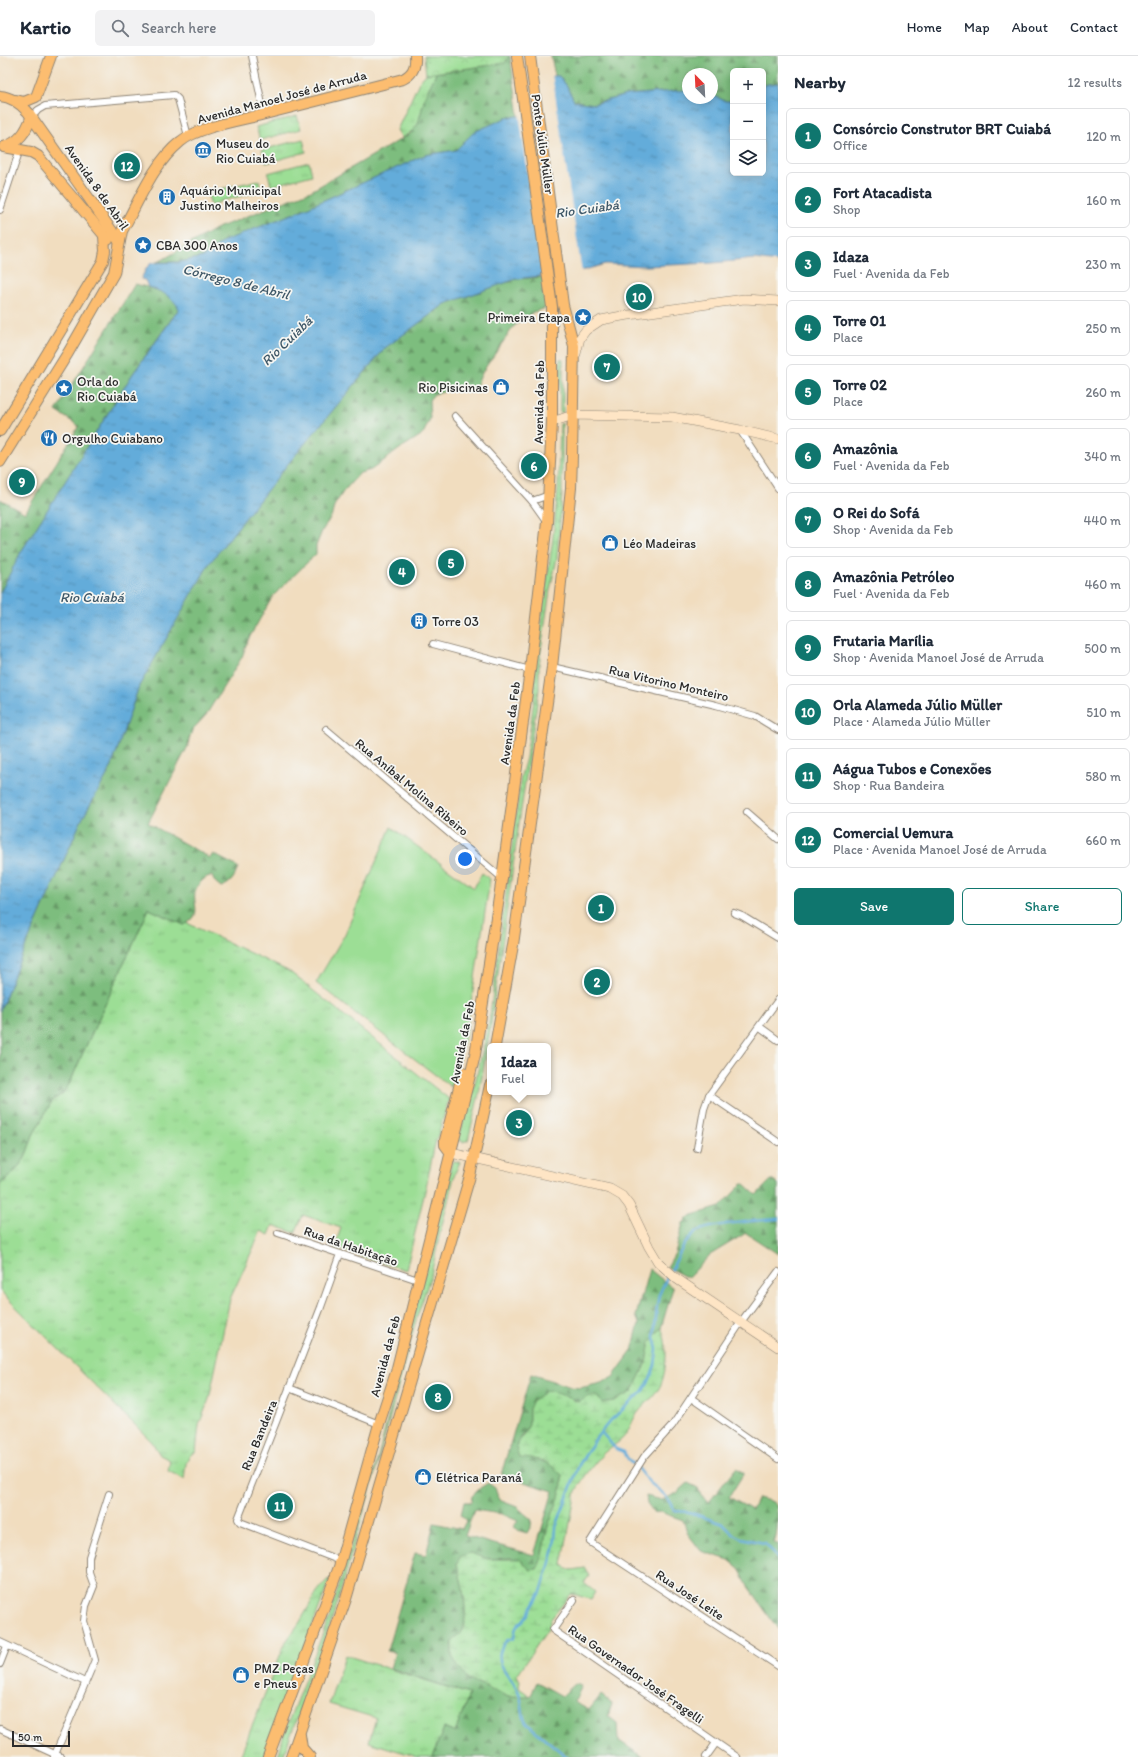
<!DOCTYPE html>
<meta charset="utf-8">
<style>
:root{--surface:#fff;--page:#f2f2f3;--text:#1f2937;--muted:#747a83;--line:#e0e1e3;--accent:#0f766e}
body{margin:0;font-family:Itim,sans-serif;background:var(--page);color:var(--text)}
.controls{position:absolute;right:12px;top:12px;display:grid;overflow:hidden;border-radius:6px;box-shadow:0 2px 10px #0003}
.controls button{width:36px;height:36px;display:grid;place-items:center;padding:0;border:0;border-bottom:1px solid var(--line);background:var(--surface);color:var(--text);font:20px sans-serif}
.compass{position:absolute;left:682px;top:12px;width:36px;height:36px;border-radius:50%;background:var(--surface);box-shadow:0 2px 10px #0003;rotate:336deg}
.scale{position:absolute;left:12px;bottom:10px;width:58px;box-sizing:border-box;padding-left:4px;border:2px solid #2b2b2b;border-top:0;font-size:11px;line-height:14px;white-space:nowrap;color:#2b2b2b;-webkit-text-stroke:3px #f6f6f2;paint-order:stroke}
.you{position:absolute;left:465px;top:803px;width:14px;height:14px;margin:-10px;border:3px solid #fff;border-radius:50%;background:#1a73e8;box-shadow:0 0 0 6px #1a73e833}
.badge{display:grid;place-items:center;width:26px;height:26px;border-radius:50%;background:var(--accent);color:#fff;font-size:13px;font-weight:700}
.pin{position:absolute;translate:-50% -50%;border:2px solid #fff;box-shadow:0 1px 4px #0006}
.popup{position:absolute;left:487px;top:987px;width:64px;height:52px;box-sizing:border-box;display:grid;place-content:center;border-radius:6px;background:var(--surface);filter:drop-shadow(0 1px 3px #0005);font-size:13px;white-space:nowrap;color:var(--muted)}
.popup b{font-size:15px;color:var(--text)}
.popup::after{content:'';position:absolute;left:50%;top:100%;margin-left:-8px;border:8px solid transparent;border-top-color:var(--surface)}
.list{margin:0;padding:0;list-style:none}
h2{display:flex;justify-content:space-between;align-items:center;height:52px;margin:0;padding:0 16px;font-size:17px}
h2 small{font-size:13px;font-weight:400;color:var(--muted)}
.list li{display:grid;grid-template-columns:26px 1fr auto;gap:12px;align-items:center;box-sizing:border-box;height:56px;margin:0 8px 8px;padding:0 8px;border:1px solid var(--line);border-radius:6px}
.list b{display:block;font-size:15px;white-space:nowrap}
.list p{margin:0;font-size:13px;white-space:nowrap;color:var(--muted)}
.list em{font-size:13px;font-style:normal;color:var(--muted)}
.actions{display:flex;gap:8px;padding:12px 16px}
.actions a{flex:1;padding:9px 0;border:1px solid var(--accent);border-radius:6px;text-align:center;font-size:14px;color:var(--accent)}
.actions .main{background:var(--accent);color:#fff}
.icon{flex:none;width:22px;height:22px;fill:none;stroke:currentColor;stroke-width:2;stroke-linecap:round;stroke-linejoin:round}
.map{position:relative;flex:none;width:778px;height:1701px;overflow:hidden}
header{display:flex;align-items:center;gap:24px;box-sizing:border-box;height:56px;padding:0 20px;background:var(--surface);border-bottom:1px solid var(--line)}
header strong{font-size:19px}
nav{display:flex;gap:22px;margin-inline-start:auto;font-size:14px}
.search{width:280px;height:36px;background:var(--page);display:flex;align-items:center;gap:10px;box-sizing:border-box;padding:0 14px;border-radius:6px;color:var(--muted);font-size:15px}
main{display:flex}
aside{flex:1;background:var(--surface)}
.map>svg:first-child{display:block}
</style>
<header>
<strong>Kartio</strong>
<div class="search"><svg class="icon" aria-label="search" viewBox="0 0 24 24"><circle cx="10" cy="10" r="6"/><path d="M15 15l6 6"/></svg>Search here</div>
<nav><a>Home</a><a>Map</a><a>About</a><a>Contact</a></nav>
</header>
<main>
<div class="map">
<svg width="778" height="1701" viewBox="0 0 778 1701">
<defs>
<pattern id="grass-tufts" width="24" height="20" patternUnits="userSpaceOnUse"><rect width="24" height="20" fill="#9cde95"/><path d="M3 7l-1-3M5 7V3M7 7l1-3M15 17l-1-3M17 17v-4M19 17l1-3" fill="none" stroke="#87bf81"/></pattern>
<pattern id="forest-firs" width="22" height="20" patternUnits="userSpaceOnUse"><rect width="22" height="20" fill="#7dbd7e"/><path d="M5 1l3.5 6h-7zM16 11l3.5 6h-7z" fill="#679a67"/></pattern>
<pattern id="wetland-marsh" width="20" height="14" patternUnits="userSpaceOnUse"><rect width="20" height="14" fill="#9cde95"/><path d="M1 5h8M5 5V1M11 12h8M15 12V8" fill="none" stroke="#87bf81"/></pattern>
<pattern id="park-crowns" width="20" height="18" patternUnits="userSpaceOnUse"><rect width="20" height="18" fill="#9cde95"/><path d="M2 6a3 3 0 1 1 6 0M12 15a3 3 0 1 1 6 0" fill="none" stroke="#87bf81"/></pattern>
<pattern id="water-ripples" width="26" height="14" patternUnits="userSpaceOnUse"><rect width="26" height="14" fill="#63acda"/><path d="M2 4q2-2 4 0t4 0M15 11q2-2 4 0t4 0" fill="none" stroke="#528cb1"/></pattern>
</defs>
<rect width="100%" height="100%" fill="#f6f6f2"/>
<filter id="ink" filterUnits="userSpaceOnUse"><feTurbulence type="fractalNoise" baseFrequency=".025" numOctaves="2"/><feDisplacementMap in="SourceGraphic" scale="8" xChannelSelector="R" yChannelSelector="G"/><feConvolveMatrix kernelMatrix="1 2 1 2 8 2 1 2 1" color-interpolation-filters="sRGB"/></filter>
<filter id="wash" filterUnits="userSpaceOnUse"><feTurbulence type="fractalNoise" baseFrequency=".012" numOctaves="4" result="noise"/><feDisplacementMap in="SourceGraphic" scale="16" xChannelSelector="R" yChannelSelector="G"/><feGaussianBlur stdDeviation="0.9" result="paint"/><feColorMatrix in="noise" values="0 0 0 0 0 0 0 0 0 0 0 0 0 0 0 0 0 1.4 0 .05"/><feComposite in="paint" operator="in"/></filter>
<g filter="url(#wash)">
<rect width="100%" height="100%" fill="#f1ddbf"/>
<g fill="url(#grass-tufts)" stroke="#648460">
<path d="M482 0 429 31 418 68 415 73 402 82 397 74 419 26 426 18Z"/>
<path d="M297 60 301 73 260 84 256 71Z"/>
<path d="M303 83 306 96 266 107 262 94Z"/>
<path d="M309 106 312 119 271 130 268 117Z"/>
<path d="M560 303H563V357L560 356Z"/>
<path d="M562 367V438L557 502 550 534 542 587 539 609V633L518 774 491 968 479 1038 468 1084 463 1086 459 1084V1081L476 1023 489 967 521 720 526 702 535 637V607L552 489 558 434 560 368Z"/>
<path d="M149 853 184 869 187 867 290 916 449 1043 434 1092 426 1131 406 1214 334 1192 341 1172 303 1159 295 1177 273 1169 269 1179 261 1175 230 1243 209 1343 199 1369 196 1396C184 1400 186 1412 184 1423L168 1415 170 1404 160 1399 152 1386 0 1235V1129L15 1115 25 1102 33 1079 52 1045 63 1037 70 1027 81 1001Z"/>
<path d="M454 1105 460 1106 455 1117 439 1181 431 1219 416 1264 375 1417 335 1555 283 1701H278L285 1674 329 1562 377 1405 452 1106Z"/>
<path d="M330 1523 263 1701H240L285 1587 300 1566 317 1536 327 1524Z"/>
<path d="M345 1599 469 1638 455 1677 444 1672 432 1701H418L369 1686 376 1662 329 1648Z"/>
</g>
<g fill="url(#forest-firs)" stroke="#547454">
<path d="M509 0H510L519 60 508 61 474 76 456 94 425 99 302 154 224 185 203 201 180 206H156L162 204 215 173 311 135 410 78 418 68 425 41 436 17 505 7Z"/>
<path d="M551 0H778V27L768 28 763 30V15H733V45H725L712 39V18H688V34L626 39 594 48 574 45 567 30 559 20H555Z"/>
<path d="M543 221 547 252 533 256 514 270 483 315 474 334 471 337C451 324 454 336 434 338L429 344 430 363 423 378 401 392 371 414 360 417 343 436 334 450 332 459 322 475 316 490V498L273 540 248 584 242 601 206 659 193 673 189 683 188 690 148 767 210 802 213 798 238 811C235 821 231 828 221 831L214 825 212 820C207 820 205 822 201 826 188 838 200 852 194 861 192 864 188 867 184 869L149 853 81 1001 70 1027 63 1037 52 1045 33 1079 25 1102 15 1115 0 1129V955L21 901 81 765 111 712 139 630 209 508 287 409 385 292 445 248 516 223Z"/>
<path d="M135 228C151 232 172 236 179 252L132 319 21 496 0 537V443L25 457 79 370 56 355Z"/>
<path d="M771 1124 778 1128V1198L746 1177 710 1199 688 1222 667 1211 675 1197 683 1167 690 1160 720 1151 743 1127 756 1139Z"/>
<path d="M649 1213 673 1232 661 1272 650 1286 646 1307 632 1336 614 1345 602 1347 578 1346 565 1340 529 1353V1369L520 1382 535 1403 550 1408 562 1419C564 1439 552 1455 547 1474 543 1487 544 1502 537 1513L530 1515 511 1502 488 1503 470 1497 457 1508C462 1525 469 1557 463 1574 461 1579 455 1583 452 1586V1600L467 1622 507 1640H530L537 1626 562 1640 575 1628 582 1630 574 1646 589 1654 601 1639 612 1648 608 1660 617 1667 618 1684 643 1701H432L444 1672 455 1677 469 1638 390 1612 395 1597 387 1595 415 1497 426 1499 434 1467 462 1473 466 1465 461 1459 464 1446H471L472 1440 480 1432 488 1427 495 1432 499 1444 517 1451 532 1464 531 1470 527 1477 520 1475 513 1471 518 1465 502 1458 474 1454 465 1480 534 1499 553 1435 501 1419 531 1318 571 1331 580 1332 601 1327 613 1321 632 1295 639 1267 636 1260Z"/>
<path d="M736 1412 744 1417 729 1441 752 1454 758 1442C763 1444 773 1444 776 1449 778 1456 778 1480 774 1487L778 1488V1573L747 1529 739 1512 729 1504 701 1495 688 1478 683 1464 660 1456 654 1457 647 1447 646 1440 662 1444 677 1437 688 1427 698 1432 701 1440 709 1446Z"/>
</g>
<path fill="url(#wetland-marsh)" stroke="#648460" d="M661 1272C669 1286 667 1321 658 1334 652 1344 642 1350 636 1359 631 1367 629 1376 622 1383 617 1388 610 1391 605 1396 596 1404 581 1425 576 1435L562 1509 571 1514 585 1512 589 1520 584 1527 595 1536 591 1543C583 1542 579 1539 571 1538L551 1563 548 1573 517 1619 520 1625 519 1632 530 1640H507L467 1622 458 1611 452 1600V1586C455 1583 461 1579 463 1574 469 1557 462 1525 457 1508L460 1501 470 1497 488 1503H520L530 1514 537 1513C544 1502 543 1487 547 1474 552 1455 564 1439 562 1419 547 1404 540 1403 519 1402L516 1391 529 1369V1353L533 1344 548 1334 565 1340 578 1346 589 1340H597L602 1347 614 1345 632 1336 646 1307 650 1286Z"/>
<path fill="url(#park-crowns)" stroke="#648460" d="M424 0H509L505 7 426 18Z"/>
<g fill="#9cde95" stroke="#648460">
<path d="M259 124 261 135 221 145 211 150 207 136Z"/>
<path d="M391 771 474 832 482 817 490 823 467 974 451 1031 316 927 345 878Z"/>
</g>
<path fill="url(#water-ripples)" stroke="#476c82" d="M548 20H559L567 30 574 45 594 48 626 39 686 34H688V42H712V39L725 45H733V117H763V30L768 28 778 27V206L754 203 713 207 647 210 605 208 581 215 516 223 445 248 385 292 287 409 209 508 139 630 111 712 81 765 21 901 0 955V537L21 496 132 319 179 253C174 241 159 234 148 231L145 224 141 223 147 211 151 207 180 206 203 201 224 185 302 154 425 99 456 94 474 76 508 61 519 60Z"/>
<path fill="#f1ddbf" d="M547 18H552L582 217 543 223 519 57 524 48 529 33 538 24Z"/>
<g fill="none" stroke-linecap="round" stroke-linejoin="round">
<g stroke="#63acda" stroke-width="2.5">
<path d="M671 1214C678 1202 684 1184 696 1176 710 1168 760 1164 778 1163"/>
<path d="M601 1376 616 1393 624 1396 628 1403 639 1413 649 1426 665 1439 675 1455 689 1456 723 1468 733 1478 741 1482 764 1487 768 1490 778 1503"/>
<path d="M567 1701 526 1667C521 1657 523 1647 519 1637 512 1619 488 1607 506 1585L514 1582C515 1574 515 1569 523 1566L541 1536 554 1493 556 1471 579 1409 596 1382 610 1365 642 1336 650 1323 655 1309 657 1293 654 1281 657 1250 659 1239 668 1219"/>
</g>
</g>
</g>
<g filter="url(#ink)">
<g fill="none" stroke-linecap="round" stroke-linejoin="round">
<g stroke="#8e8475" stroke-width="8">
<g id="street">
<path d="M252 0 264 58"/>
<path d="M31 62 38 54 45 50 174 39 178 43 188 80"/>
<path d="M0 154 20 93"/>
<path d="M455 360 532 445 547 466"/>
<path d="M740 374 778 432"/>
<path d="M532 445 549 439"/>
<path d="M433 588 530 614"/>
<path d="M552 611 716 649 755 660 778 674"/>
<path d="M326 673 502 822"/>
<path d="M747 756 778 783"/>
<path d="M734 857 742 860 778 882"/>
<path d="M760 971 778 984"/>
<path d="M709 1039 778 1086"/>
<path d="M697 1092 704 1053 709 1039 778 944"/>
<path d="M278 1177 418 1224"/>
<path d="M340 1198 321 1251 238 1463 240 1466 341 1505"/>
<path d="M778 1216 741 1266 672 1370 644 1401 590 1486 778 1610"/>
<path d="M289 1332 379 1368"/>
<path d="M691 1342 778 1403"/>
<path d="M574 1544 553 1574 737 1701"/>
<path d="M0 1586 85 1626"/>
<path d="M0 1608 7 1590"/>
<path d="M0 1673 61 1701"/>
<path d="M54 1701 95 1604 84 1565 86 1550 94 1530 89 1516V1501L109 1438"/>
<path d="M706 1701 716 1687"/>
</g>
</g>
<g stroke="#8e8475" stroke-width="10">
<g id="secondary">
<path d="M576 298 580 282 586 274 601 264 622 260 744 243 778 245"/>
<path d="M552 366 573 359 672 361 740 374 778 383"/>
<path d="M451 1097 610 1133 622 1140 629 1149 649 1191 658 1206 677 1223 778 1291"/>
</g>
</g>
<g stroke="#8e8475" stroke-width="12">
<g id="primary">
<path d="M0 40C12 41 20 47 28 56L119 185"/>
<path d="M16 44 24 46 36 41 51 0"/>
<path d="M4 91 31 96 38 100 108 184"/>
<path d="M4 91C19 86 26 76 31 62"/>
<path d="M0 375 103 205 105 195 104 180"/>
<path d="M0 406 68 297 114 217 122 175C139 145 153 108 180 86 197 71 242 64 265 58 311 46 357 35 403 23 413 18 416 11 415 0"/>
<path d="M495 990 513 889 552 611 571 432 572 400 574 290 563 249 530 0"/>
<path d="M451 1097 445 1089V1084L463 1016"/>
<path d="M300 1679 302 1692 310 1701"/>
<path d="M268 1701 339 1511 379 1368 396 1316 475 999 502 822 530 614 547 466 552 366V251L517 0"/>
<path d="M291 1701 346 1543 470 1120 490 1029"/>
</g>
</g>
<use href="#street" stroke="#fff" stroke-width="6"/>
<use href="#secondary" stroke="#fee5c5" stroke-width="9"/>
<use href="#primary" stroke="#fcbd6f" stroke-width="10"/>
</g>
</g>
<defs>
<g id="museum-disc" transform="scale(0.9)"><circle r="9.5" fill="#1f6fb2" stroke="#f6f6f2"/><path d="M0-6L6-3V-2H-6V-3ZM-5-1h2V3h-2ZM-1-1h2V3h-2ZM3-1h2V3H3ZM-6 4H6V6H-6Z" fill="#fff"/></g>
<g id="building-disc" transform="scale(0.9)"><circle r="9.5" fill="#1f6fb2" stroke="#f6f6f2"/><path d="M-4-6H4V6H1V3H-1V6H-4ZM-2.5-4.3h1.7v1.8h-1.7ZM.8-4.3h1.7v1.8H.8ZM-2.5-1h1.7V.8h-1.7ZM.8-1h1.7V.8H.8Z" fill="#fff"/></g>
<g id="sight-disc" transform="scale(0.9)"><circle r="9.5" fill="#1f6fb2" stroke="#f6f6f2"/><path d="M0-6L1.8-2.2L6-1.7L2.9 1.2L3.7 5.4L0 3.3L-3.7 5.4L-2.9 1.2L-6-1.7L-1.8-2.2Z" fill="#fff"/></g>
<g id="shop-disc" transform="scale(0.9)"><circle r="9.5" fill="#1f6fb2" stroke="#f6f6f2"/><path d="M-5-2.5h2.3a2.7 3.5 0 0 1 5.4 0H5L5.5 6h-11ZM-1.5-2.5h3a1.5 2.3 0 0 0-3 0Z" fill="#fff"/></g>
<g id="restaurant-disc" transform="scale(0.9)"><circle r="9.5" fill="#1f6fb2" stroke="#f6f6f2"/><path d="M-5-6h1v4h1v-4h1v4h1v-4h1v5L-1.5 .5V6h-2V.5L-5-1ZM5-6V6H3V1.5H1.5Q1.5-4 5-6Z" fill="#fff"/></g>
</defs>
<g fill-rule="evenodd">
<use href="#museum-disc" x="203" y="94"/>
<use href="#building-disc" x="167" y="141"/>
<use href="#sight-disc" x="143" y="189"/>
<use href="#sight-disc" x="583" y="261"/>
<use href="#shop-disc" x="501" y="331"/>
<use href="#sight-disc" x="64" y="332"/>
<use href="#restaurant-disc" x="49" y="382"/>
<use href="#shop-disc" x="610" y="487"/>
<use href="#building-disc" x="419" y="565"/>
<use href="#shop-disc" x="423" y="1421"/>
<use href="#shop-disc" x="241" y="1619"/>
</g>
<g text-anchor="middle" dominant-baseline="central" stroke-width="3.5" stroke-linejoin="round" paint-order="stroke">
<g font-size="13" fill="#2b2b2b" stroke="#f6f6f2">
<text transform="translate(282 41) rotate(-15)">Avenida Manoel José de Arruda</text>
<text transform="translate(543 88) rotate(82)">Ponte Júlio Müller</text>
<text transform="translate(97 131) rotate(55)">Avenida 8 de Abril</text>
<text transform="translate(539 346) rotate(-89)">Avenida da Feb</text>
<text transform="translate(669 627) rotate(13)">Rua Vitorino Monteiro</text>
<text transform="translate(510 667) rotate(-82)">Avenida da Feb</text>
<text transform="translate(412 731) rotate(40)">Rua Aníbal Molina Ribeiro</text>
<text transform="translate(462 986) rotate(-79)">Avenida da Feb</text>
<text transform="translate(351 1190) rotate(19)">Rua da Habitação</text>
<text transform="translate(385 1300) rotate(-75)">Avenida da Feb</text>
<text transform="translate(259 1379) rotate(-68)">Rua Bandeira</text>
<text transform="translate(690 1539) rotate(34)">Rua José Leite</text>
<text transform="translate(636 1618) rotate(35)">Rua Governador José Fragelli</text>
</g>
<g font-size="13" fill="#2b2b2b" stroke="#f6f6f2" text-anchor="start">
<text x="216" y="87">Museu do<tspan x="216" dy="15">Rio Cuiabá</tspan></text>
<text x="180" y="134">Aquário Municipal<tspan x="180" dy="15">Justino Malheiros</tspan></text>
<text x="156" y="189">CBA 300 Anos</text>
<text x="570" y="261" text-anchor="end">Primeira Etapa</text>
<text x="77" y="325">Orla do<tspan x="77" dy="15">Rio Cuiabá</tspan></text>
<text x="488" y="331" text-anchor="end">Rio Pisicinas</text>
<text x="62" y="382">Orgulho Cuiabano</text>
<text x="623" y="487">Léo Madeiras</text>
<text x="432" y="565">Torre 03</text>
<text x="436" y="1421">Elétrica Paraná</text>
<text x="254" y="1612">PMZ Peças<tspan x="254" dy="15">e Pneus</tspan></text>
</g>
<g font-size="14" font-style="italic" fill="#3f5868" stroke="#f6f6f2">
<text transform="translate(587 153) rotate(-8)">Rio Cuiabá</text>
<text transform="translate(236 226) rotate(14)">Córrego 8 de Abril</text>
<text transform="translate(287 285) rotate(-44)">Rio Cuiabá</text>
<text x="92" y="541">Rio Cuiabá</text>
</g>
</g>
</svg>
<div class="controls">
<button>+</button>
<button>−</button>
<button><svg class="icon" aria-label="layers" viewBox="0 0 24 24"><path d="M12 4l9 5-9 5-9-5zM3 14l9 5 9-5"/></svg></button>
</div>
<svg class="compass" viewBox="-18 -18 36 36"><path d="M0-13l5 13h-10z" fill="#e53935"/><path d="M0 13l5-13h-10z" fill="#747a83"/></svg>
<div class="scale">50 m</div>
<div class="you"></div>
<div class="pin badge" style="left:601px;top:852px">1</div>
<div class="pin badge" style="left:597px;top:926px">2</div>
<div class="pin badge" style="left:519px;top:1067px">3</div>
<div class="popup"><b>Idaza</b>Fuel</div>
<div class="pin badge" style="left:402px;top:516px">4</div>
<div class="pin badge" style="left:451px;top:507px">5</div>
<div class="pin badge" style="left:534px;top:410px">6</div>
<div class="pin badge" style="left:607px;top:311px">7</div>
<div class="pin badge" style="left:438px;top:1341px">8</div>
<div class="pin badge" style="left:22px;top:426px">9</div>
<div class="pin badge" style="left:639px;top:241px">10</div>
<div class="pin badge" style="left:280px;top:1450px">11</div>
<div class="pin badge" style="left:127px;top:110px">12</div>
</div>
<aside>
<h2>Nearby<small>12 results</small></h2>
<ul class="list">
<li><span class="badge">1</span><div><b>Consórcio Construtor BRT Cuiabá</b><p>Office</p></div><em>120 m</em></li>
<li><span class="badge">2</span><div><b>Fort Atacadista</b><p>Shop</p></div><em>160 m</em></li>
<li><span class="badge">3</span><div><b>Idaza</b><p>Fuel · Avenida da Feb</p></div><em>230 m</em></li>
<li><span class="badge">4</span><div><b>Torre 01</b><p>Place</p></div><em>250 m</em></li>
<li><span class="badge">5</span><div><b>Torre 02</b><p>Place</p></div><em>260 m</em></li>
<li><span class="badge">6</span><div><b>Amazônia</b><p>Fuel · Avenida da Feb</p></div><em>340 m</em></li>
<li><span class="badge">7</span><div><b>O Rei do Sofá</b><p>Shop · Avenida da Feb</p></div><em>440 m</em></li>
<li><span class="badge">8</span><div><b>Amazônia Petróleo</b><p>Fuel · Avenida da Feb</p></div><em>460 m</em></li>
<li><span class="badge">9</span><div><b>Frutaria Marília</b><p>Shop · Avenida Manoel José de Arruda</p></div><em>500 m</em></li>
<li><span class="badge">10</span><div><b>Orla Alameda Júlio Müller</b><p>Place · Alameda Júlio Müller</p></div><em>510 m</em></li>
<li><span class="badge">11</span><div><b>Aágua Tubos e Conexões</b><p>Shop · Rua Bandeira</p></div><em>580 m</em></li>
<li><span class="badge">12</span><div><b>Comercial Uemura</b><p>Place · Avenida Manoel José de Arruda</p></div><em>660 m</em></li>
</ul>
<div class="actions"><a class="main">Save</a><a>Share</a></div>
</aside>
</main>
